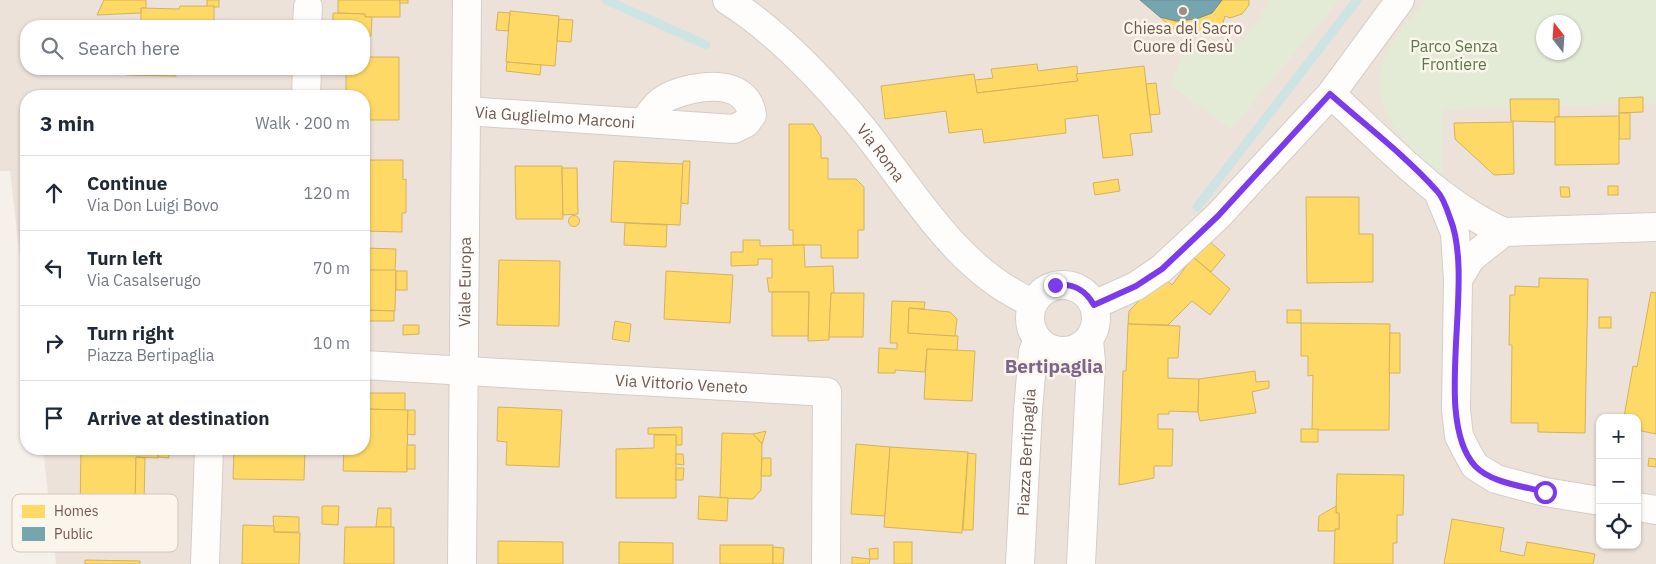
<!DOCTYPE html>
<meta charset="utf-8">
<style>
:root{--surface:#fff;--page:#f6f6f7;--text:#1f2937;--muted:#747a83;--line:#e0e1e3}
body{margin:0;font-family:"IBM Plex Sans",sans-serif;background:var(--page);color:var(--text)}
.controls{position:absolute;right:15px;bottom:15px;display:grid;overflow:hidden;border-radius:10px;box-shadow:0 1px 4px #0004}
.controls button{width:45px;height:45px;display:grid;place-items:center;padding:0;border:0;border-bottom:1px solid var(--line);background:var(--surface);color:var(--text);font:25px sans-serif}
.compass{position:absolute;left:1536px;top:15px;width:45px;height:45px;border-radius:50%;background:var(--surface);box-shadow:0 1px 4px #0004;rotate:343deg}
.stop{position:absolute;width:15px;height:15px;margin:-11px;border:4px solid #7c3aed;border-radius:50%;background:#fff}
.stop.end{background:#7c3aed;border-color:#fff;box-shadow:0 1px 5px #0008}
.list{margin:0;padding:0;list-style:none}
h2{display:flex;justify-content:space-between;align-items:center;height:65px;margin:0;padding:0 20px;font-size:21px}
h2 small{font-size:16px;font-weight:400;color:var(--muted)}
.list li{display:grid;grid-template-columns:32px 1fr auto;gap:15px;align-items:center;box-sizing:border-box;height:75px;padding:0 20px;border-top:1px solid var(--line)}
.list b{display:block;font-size:19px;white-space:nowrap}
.list p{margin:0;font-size:16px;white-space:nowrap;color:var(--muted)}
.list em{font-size:16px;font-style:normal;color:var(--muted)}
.icon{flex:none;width:28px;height:28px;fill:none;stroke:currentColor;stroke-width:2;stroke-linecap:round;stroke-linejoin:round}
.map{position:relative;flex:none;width:1656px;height:564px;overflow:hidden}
.search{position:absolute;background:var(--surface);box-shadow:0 1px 4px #0004;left:20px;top:20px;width:350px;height:55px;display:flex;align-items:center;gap:12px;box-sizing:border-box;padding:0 18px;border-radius:20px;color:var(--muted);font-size:19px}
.panel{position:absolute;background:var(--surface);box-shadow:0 1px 4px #0004;left:20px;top:90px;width:350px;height:365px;border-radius:20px}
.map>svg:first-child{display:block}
</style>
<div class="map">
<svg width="1656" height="564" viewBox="0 0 1656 564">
<rect width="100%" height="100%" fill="#f5f0ea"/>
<path fill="#ede2d9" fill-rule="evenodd" d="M0 0H1656V564H56L43 449H364V96H26V310L10 171H0ZM1544 22H1574V52H1544ZM26 26H364V69H26ZM1600 418H1637V545H1600Z"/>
<g fill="#e3ead6" fill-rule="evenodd">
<path d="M1269 0H1339L1231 129 1170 85 1186 47C1196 48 1208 51 1217 50 1246 46 1258 23 1269 0Z"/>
<path d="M1427 0H1656V103L1443 110 1442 177C1409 148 1364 107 1384 58 1393 36 1412 18 1427 0ZM1544 22H1574V52H1544Z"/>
</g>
<g fill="#ffd966" stroke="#d4b25f">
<path d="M104 0H146V8H141V13L97 15Z"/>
<rect x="207" y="0" width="12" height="7"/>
<path d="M338 0H400V17H365V14L338 13Z"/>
<rect x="400" y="0" width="8" height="3"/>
<path d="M1222 0H1249V5L1242 14 1230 18 1225 16 1221 30 1211 34 1175 30 1160 17 1176 21 1196 19 1212 13Z"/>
<path d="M180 6H214V22L219 21V26H136V22H141V8L179 9Z"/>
<path d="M510 11 559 16 555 66 506 62Z"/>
<path d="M498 12 510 13 508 31 496 30Z"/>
<path d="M333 13 365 14V17H372L371 36H364V26H333Z"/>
<path d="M559 19 573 20 571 42 557 41Z"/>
<path d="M364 57H399V120H367L366 115H364V96H346V69H364Z"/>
<path d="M507 62 541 65 540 75 506 71Z"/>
<path d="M1037 64 1038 71 1077 66 1078 81 977 93 975 80 993 78 991 69Z"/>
<path d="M1144 66 1152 132 1130 134 1133 155 1103 158 1098 115 1065 119 1066 133 984 143 982 129 949 133 946 111 885 119 881 86 974 74 977 93 1078 81 1076 74Z"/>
<path d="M126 69H222H176V76L126 75Z"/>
<path d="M1156 83 1160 114 1150 115 1146 84Z"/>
<path d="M1643 97V112L1619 113V98Z"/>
<path d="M1510 99H1559V117H1555V122L1511 121Z"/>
<rect x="1619" y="113" width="11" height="26"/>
<path d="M1619 116V164L1555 165V117Z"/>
<path d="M1513 122 1514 174 1494 175 1455 139 1454 123Z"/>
<path d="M789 124H813L821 137V158H828V179H856L864 187V230H858V258H821V245H793V230H789Z"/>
<path d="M364 160H403V180L406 179V213H402V232L364 231Z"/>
<path d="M614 161 683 164 680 225 611 222Z"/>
<path d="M683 161H690L688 204 681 203Z"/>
<path d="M515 166H562L563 219H516Z"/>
<path d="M562 168H577L578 214 563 215Z"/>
<path d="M1118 179 1120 191 1095 195 1093 183Z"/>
<rect x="1608" y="186" width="10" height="9"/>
<path d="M1560 187H1569L1570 197H1561Z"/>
<path d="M1306 197H1359V234H1373V282L1307 283Z"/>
<circle cx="574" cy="221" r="5.5"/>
<path d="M625 223 667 225 666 247 624 245Z"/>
<path d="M743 240H760V246L804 245 805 267 833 266 834 293H831L829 340 808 341 809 292H769L767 278H772V259H758V265L731 266V252H743Z"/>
<path d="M1209 241 1225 255 1211 272 1194 258Z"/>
<path d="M364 248 396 249 395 271 364 270Z"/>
<path d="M1193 257 1230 289 1210 315 1192 301 1168 325 1128 324 1129 311 1163 276 1172 285Z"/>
<path d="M499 260 560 261 559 326 497 325Z"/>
<path d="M364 270H396L395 311 364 310Z"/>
<rect x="396" y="271" width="11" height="19"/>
<path d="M666 271 733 275 730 323 664 319Z"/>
<path d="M1539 278 1588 279 1585 433 1538 432V423H1511L1512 345H1509L1510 295H1515V286L1539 287Z"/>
<path d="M772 292H809L808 336H772Z"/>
<path d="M1651 292 1656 293V434L1637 430V418L1624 417 1633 366 1637 367Z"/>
<path d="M831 293H864L863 337H829Z"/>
<path d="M892 301 925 302 924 309 909 308 908 333 958 336 957 351 927 349 925 372 895 370V373H878L879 348 897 349V343H890Z"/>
<path d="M909 308 950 312 957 319 955 336 908 333Z"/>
<path d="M364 310 394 311V321H364Z"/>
<rect x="1287" y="310" width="14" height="13"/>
<rect x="1599" y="317" width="12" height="11"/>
<path d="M615 321 631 324 629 342 612 339Z"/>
<path d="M1301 323 1390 324 1389 430H1312L1313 375 1308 376V356H1301Z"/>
<path d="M1128 324 1180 326 1178 358H1168V378L1199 379 1198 412 1169 411V414H1158V429H1173L1172 466H1154V478L1119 485 1123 371H1126Z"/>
<path d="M403 325H419V334L403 335Z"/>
<path d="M1390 333H1400V373H1389Z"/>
<path d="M927 349 975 351 972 401 924 399Z"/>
<path d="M1255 371 1256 382 1269 381V388L1252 392 1256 413 1200 421 1198 412 1199 379Z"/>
<path d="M364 393H405V410L364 409Z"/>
<path d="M498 407 562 410 559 467 506 465 507 442 497 441Z"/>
<path d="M364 409 408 410 407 472 343 471 344 449H364Z"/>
<path d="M408 410H415V435L407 434Z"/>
<path d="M682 427V445H676V435L648 434V428Z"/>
<rect x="1301" y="429" width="17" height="13"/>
<path d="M766 431 762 444 753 434Z"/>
<path d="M722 433 753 434 762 444 761 490 753 499 720 498Z"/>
<path d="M654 435H676V498H616V449L654 448Z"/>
<path d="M856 444 890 447 885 516 851 514Z"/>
<rect x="407" y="445" width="8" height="24"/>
<path d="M890 447 968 452 962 533 884 527Z"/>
<path d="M81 449H158V458L136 457 135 505 104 504V516L80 515Z"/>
<path d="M158 449H169V458L158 457Z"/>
<path d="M234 449H305L304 480 233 479Z"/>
<path d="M968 453 976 454 973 530H963Z"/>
<path d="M676 454H683L684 465 676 464Z"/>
<path d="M136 457 145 458 144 505H135Z"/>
<path d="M762 458H771V476H761Z"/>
<path d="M1649 458 1656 459V467L1648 466Z"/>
<path d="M676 468H684L683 480H676Z"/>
<path d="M1337 474 1404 475 1403 515H1397V543H1393V564H1334L1335 529H1339V513H1336Z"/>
<path d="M699 496 728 498 727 521 698 519Z"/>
<path d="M322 506H339L338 525 322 524Z"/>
<path d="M1336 506V513H1339V529H1335V531H1318L1319 516Z"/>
<path d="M378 508H391V527H376Z"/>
<path d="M273 516 299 517V532H274Z"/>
<path d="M1452 519 1504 528 1500 551 1524 556 1527 542 1595 554 1593 564H1444Z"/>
<path d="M243 525 274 526V532L300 533 299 564H242Z"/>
<path d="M345 527H394V564H344Z"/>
<path d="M498 541 563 542V564H498Z"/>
<path d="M619 542 673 543V564H619Z"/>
<rect x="894" y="542" width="18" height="22"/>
<rect x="720" y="545" width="53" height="19"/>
<path d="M773 547 784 548 783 564H773Z"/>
<path d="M878 548V559H870L869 549Z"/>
<path d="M852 557 870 559 869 564H852Z"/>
<path d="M85 560 140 561V564H85Z"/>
</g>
<path fill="#76a5af" stroke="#748e92" d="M1140 0H1222L1212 13 1196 19 1176 21 1160 17Z"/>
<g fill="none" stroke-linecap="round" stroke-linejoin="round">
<g stroke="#cee3e3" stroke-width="9">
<path d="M606 0 706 45"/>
<path d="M1197 207 1357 0"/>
</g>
<g stroke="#d4cdc9" stroke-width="30">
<g id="minor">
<path id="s1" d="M727 0C779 33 824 81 863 129 913 191 957 271 1033 303"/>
<path d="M307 26 308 7"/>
<path d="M1331 94C1383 142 1440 204 1504 232"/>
<path d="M306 96 307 69"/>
<path id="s2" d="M466 111 734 129 746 123 752 115C747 76 693 85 668 97 656 103 651 112 644 122"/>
<path d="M1438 192 1455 233 1458 280 1456 410 1459 436 1466 450 1475 466 1496 479 1545 492 1600 501"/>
<path d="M1458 280 1471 258 1504 232 1656 227"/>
<circle cx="1063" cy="318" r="33"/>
<path d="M1094 305 1136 286 1161 269 1218 216 1331 94 1400 0"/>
<path id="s3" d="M364 365 827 392 826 564"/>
<path d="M1637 507 1656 510"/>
<path d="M205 564 209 449"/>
<path id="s4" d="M462 564 467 0"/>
<path id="s5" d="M1020 564 1028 410 1033 352 1038 340"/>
<path d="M1081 564 1091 362 1089 340"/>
</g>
</g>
<use href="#minor" stroke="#fefdfc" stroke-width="28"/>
</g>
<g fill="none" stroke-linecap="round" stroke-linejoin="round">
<path stroke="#7c3aed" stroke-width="6" d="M1055 285C1073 283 1085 289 1094 305L1136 286 1162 269 1218 216 1330 94C1365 125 1407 157 1437 191 1443 197 1447 209 1450 218 1476 281 1431 417 1475 466 1491 483 1523 486 1545 492"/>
</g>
<circle fill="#9e8d85" stroke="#fcf5ec" stroke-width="2" cx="1183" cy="11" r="5"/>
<g text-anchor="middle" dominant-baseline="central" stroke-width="5" stroke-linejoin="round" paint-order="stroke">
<g font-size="16" fill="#6f584e" stroke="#fcf5ec">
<text x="1183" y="28">Chiesa del Sacro<tspan x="1183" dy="18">Cuore di Gesù</tspan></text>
</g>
<g font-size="16" fill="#5b794b" stroke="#fcf5ec">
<text x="1454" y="46">Parco Senza<tspan x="1454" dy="18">Frontiere</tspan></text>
</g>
<g font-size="16" fill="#6f584e" stroke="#fcf5ec">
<text stroke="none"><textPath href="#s2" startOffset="89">Via Guglielmo Marconi</textPath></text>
<text stroke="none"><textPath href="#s1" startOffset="218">Via Roma</textPath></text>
<text stroke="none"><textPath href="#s4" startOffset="282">Viale Europa</textPath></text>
<text stroke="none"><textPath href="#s3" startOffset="318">Via Vittorio Veneto</textPath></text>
<text stroke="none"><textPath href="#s5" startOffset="112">Piazza Bertipaglia</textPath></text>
</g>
<g font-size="19" font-weight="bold" fill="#7c668c" stroke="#fcf5ec">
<text x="1054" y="366">Bertipaglia</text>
</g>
</g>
<rect x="12" y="494" width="166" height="58" rx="8" fill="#fcf5ec" stroke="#d2c6bd" stroke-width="1"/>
<rect x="22" y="505" width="23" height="13" fill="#ffd966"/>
<rect x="22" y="527" width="23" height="14" fill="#76a5af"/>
<g font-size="14" fill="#6f584e">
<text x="54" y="516">Homes</text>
<text x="54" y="539">Public</text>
</g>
</svg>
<div class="controls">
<button>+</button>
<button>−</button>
<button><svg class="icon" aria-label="locate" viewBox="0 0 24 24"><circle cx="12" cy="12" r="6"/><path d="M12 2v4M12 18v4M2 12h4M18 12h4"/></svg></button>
</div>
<svg class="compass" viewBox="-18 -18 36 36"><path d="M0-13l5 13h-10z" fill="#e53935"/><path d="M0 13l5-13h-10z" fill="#747a83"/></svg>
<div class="stop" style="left:1545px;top:492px"></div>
<div class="stop end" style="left:1055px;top:285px"></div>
<div class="search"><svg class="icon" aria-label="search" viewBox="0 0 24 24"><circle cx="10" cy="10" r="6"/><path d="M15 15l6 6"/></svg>Search here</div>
<section class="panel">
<h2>3 min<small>Walk · 200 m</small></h2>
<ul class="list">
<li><svg class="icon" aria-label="ahead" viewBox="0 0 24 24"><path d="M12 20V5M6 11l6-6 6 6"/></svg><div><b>Continue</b><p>Via Don Luigi Bovo</p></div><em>120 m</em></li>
<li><svg class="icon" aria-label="left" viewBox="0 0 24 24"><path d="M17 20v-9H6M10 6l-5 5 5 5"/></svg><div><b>Turn left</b><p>Via Casalserugo</p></div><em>70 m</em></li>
<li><svg class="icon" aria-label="right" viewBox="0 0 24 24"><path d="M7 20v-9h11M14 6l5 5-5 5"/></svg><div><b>Turn right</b><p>Piazza Bertipaglia</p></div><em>10 m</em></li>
<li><svg class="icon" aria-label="arrive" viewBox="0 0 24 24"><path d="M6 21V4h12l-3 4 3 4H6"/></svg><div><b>Arrive at destination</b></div></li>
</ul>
</section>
</div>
